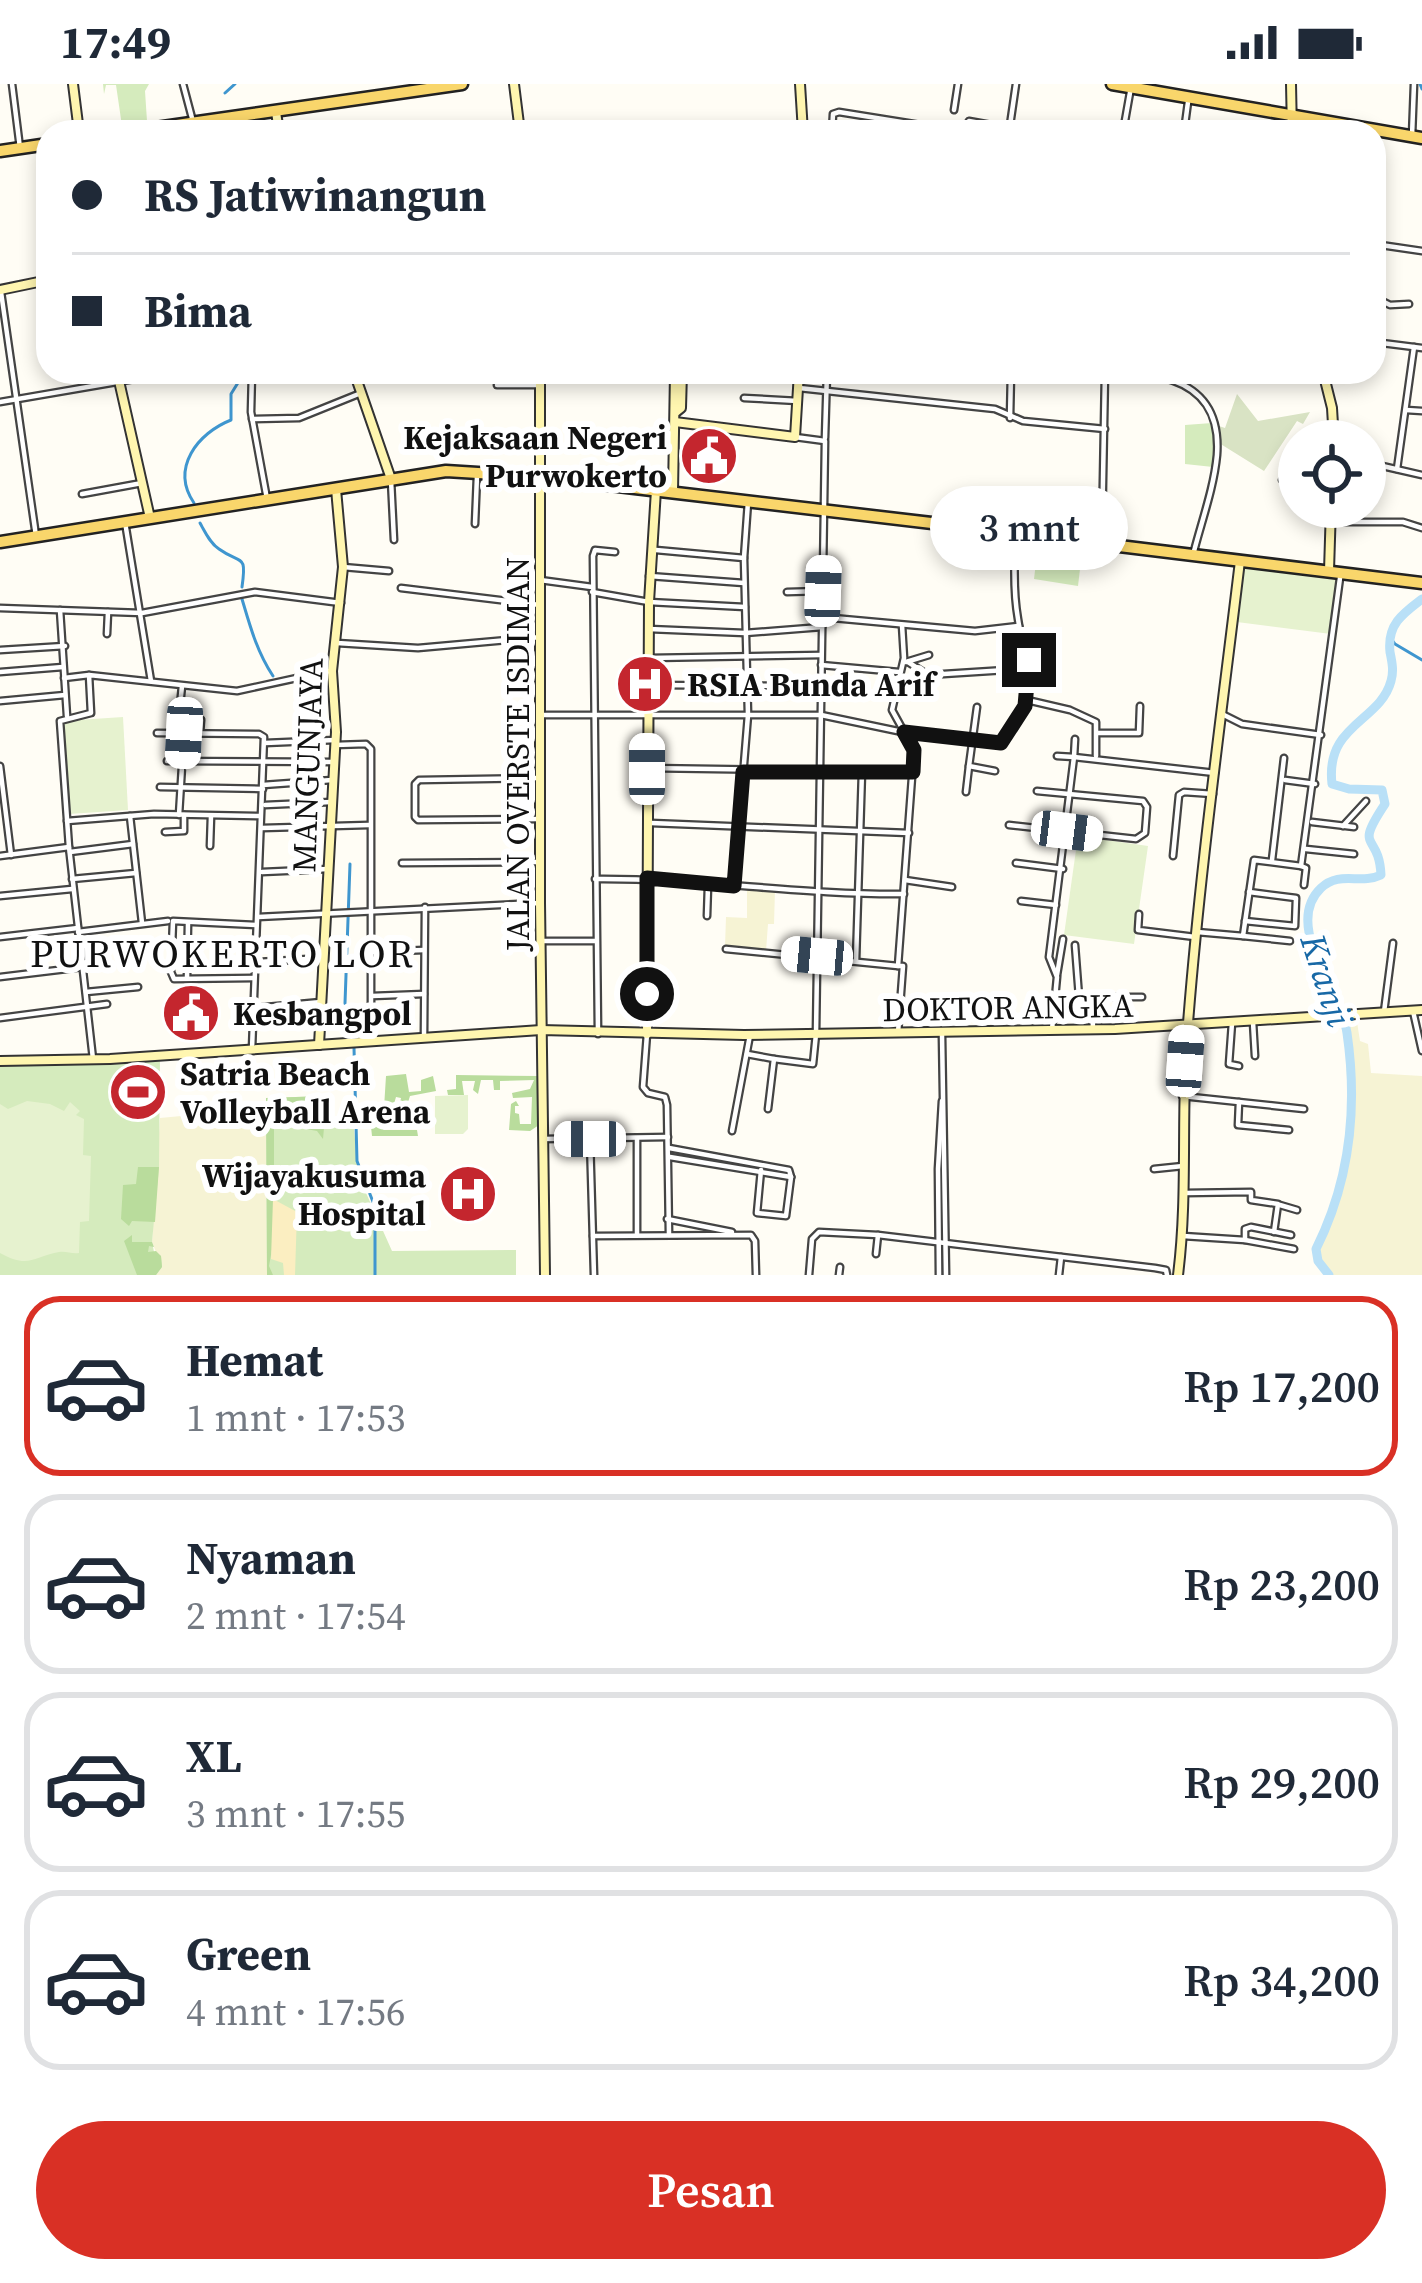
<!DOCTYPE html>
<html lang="id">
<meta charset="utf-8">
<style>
:root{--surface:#fff;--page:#f2f2f3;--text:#1f2937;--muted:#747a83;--line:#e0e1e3;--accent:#d93025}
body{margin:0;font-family:"Source Serif 4",serif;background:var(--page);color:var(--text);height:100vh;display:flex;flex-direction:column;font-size:45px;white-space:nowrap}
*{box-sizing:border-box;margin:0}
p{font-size:39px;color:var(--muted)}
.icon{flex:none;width:66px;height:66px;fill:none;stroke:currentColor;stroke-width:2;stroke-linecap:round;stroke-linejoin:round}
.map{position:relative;height:1191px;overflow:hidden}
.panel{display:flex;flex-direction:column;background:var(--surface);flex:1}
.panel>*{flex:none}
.banner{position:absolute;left:36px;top:36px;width:1350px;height:264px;border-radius:36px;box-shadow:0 6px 18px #0003;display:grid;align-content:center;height:264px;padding:0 36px;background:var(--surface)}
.fabs{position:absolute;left:1278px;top:336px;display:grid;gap:24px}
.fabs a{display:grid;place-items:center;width:108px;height:108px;border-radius:50%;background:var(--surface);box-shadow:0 6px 18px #0003;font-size:60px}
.end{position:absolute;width:54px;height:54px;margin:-27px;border:15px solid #111;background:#fff;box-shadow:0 0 0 6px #fff}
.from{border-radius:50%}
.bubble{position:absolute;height:84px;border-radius:42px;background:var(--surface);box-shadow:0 6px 18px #0003;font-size:39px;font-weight:600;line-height:84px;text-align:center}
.car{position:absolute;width:36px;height:72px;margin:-36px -18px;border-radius:15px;box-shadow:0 0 9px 3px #0007;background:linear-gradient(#fff 24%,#345 0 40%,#fff 0 76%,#345 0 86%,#fff 0)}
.banner b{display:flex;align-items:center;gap:42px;height:114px;font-size:45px}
.banner b+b{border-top:3px solid var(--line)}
.banner i{width:30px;height:30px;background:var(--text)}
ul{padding:21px 0 0;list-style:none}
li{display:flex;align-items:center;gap:36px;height:180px;margin:0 24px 18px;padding:0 12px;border:6px solid var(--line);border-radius:36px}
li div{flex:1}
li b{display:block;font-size:45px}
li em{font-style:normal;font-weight:600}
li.active{border-color:var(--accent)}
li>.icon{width:108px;height:108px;stroke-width:1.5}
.primary-button{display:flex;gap:24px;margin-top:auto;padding:24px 36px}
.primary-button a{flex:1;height:138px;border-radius:72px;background:var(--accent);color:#fff;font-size:48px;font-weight:600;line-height:138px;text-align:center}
.status{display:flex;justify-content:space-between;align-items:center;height:84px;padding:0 60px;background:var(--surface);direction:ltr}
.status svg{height:33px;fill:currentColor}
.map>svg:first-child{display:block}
</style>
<div class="status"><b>17:49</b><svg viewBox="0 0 49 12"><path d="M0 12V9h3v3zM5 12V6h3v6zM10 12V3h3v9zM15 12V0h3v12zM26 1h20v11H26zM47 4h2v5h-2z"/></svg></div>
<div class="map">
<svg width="1422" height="1191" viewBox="0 0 1422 1191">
<rect width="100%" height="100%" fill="#fffdf5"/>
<g fill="#f6f3d4">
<path d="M747,803L775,806L774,840H768L766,867L725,862L726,833L747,834Z"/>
<path d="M1357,938L1360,957L1368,960L1371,989L1422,992V1191H1329L1318,1177L1316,1165L1328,1144L1331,1122L1350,1074L1345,940Z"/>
<path d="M266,1024L267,1191H156L162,1183L152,1158L160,1034Z"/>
</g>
<g fill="#d5ebbd">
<path d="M103,0H149L145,7L147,37L122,42L116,1H106L104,10Z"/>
<path d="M1212,339L1216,379L1213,383L1185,380V341Z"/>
<path d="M1038,462L1089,467L1088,485H1080L1078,502L1034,495Z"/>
<path d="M160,971L159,1083L152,1158L154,1168L161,1172L162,1183L156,1191H0V979Z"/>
<path d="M325,1012L326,1034L353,1032L358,1091L392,1167L516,1166V1191H267L266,1014Z"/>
</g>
<g fill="#b9dc9c">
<path d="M406,990L409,1008L421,1007V996L433,992L436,1007L410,1012L404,1031L398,1028L401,1014L396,1013L391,1030H375L373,1040L384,1046H417L418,1052H372L369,1024H384L386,992Z"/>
<path d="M456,991L539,992V1041L530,1047L509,1046L511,1020L516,1017L519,1022H515V1029L519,1030L520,1040H531L532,1013L513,1014L512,1009L530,1005L534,996L500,997V1006H494L493,996H481L478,1010L473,1006L475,997H462L464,1011H448L447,1006L456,1005Z"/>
<path d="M325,1012L326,1033H337V1037L324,1044L323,1055L317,1047L306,1045L302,1025L279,1031L274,1043V1154L269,1182L273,1191H267L266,1014Z"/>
<path d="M138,1083H159L155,1138L132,1137L129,1142L121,1135L123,1101L136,1100Z"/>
<path d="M132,1151V1158H152L154,1163L149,1162L148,1168L156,1167L161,1172L162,1183L156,1191H137L124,1157Z"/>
</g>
<path fill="#fbeec1" d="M273,1115L297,1128L295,1191H284L283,1179L271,1175Z"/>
<path fill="#d9e3c4" d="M1237,310L1258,337L1310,328L1303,340L1297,337L1264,387L1219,359L1216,341L1225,344Z"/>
<g fill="#e6f2cf">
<path d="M1251,483L1336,496L1331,550L1237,538L1243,486Z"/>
<path d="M123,633L128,726L69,730L63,637Z"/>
<path d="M1078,752L1148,762L1134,860L1064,851Z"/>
<path d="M122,993H153V1024L122,1023Z"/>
<path d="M468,1011V1045L463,1050H435V1012Z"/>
<path d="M27,1017L50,1020L64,1027L70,1018L80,1027L76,1031L84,1035L83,1071L91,1072L89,1137L80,1138L79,1169C72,1170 66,1167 59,1168C32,1173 29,1185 0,1169V1020L8,1025Z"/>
</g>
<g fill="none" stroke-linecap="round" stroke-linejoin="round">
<g stroke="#3f96cf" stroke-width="3">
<path d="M1420,0L1422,5"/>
<path d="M225,9L235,0"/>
<path d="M194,419C170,384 198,349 231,336V310L244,289"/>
<path d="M200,439C205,448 210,459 219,465C241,481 247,468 242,503"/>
<path d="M242,515C250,542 257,568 273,592"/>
<path d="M1390,553L1395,560L1422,576"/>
<path d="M350,780L345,919L352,955"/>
<path d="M354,964L357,1077L375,1123V1191"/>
</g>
<path stroke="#b9e0f7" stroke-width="9" d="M1329,1191L1318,1177L1316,1165C1350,1097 1358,1025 1347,949C1341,908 1282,841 1321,804C1340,786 1360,801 1381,791C1379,747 1353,768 1385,720L1382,706L1349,705L1332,700C1325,640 1380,638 1391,597C1394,587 1392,578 1390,568C1387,541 1402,530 1422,515"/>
<g stroke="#444" stroke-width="9">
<g id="street">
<path d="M12,0L20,64"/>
<path d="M183,0L192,34"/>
<path d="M954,26L958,0"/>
<path d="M964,47L969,37L1008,44"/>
<path d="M832,48L833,30L839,28L964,48"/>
<path d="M1009,48L1016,0"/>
<path d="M1123,48L1131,3"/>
<path d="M1184,48L1188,18"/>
<path d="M1412,52L1414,0"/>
<path d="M1374,160L1422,167"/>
<path d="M1,208L36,452"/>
<path d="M1374,213L1390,221L1409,220"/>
<path d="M1374,258L1422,264"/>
<path d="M252,288L251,328L267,415"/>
<path d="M688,288L796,291"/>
<path d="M1054,290C1117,289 1224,273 1217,371C1214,404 1201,439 1193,471"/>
<path d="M356,292L373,288"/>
<path d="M497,301H540"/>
<path d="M799,304L995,325L1023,337L1105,345"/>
<path d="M744,314L798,317"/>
<path d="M0,318L175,288"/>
<path d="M1406,326L1422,327"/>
<path d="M1010,334L1011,288"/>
<path d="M252,335L299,334L361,309"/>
<path d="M825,354L827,288"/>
<path d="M1365,378L1422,391"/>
<path d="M1397,385L1414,263"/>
<path d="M391,396L394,456"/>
<path d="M1282,396L1299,400"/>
<path d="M82,410L142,399"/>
<path d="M125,438L151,597"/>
<path d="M1333,438H1403L1422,444"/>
<path d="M475,440L477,392"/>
<path d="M1102,450L1105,288"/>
<path d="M656,466L744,474"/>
<path d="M343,483L389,487"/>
<path d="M649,492L744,499"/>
<path d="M540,496L592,503"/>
<path d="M401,504L540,521"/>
<path d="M592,508L649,518L745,523"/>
<path d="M787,508L823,507"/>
<path d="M0,524L142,529L255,508L341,519"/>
<path d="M60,526L67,632"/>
<path d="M822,533L975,547L1019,542"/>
<path d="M649,545L745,549L822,543"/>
<path d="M107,550L108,528"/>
<path d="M337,559L418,564L541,553"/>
<path d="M0,566L65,562"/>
<path d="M649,574L821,571"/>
<path d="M906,578L929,571"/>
<path d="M908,578L928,591L1006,586L1028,581"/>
<path d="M821,581L899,588"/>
<path d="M0,588L63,583"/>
<path d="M64,594L89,591"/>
<path d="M648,601L821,602"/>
<path d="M182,602L179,631L201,636L200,649"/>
<path d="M1027,616L1070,626L1096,638V672"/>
<path d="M0,617L65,611"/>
<path d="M977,623L969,682L995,687"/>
<path d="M1222,630L1242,640L1321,651"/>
<path d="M540,631H821L912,650L1001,659C1039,616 1026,586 1018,535C1013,507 1014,477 1016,449"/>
<path d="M157,649L259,650L264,653L252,965"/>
<path d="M1098,649H1139L1140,622"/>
<path d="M265,659L335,656"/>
<path d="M335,661L366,660L371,665V956"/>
<path d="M1057,672L1074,673L1075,655"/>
<path d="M167,677L333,678"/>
<path d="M0,682L11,771"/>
<path d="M647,684L911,688"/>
<path d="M539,694L419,696L415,700V733L418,736L540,735"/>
<path d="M1285,696L1315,700"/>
<path d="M263,701L332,696"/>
<path d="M160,703L263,705"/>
<path d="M966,708L969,682"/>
<path d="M265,721L331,718"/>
<path d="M179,731L184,649"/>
<path d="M130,732L142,839"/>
<path d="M67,737L154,730L259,732"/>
<path d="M1312,738L1354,743"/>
<path d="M651,739L909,749"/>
<path d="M1009,741L1136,755L1145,749L1147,723L1143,717L1037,707"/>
<path d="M1343,742L1366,717"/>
<path d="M262,744L369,741"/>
<path d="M165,748L184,747V731"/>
<path d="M210,762L211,732"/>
<path d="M1306,765L1354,770"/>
<path d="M70,768L133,760"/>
<path d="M0,772L69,763"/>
<path d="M1173,772L1179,711L1184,708L1213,710"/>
<path d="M1272,776L1284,674"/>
<path d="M402,779L540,778"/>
<path d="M1016,779L1063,785"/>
<path d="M1301,782L1306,784L1304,801"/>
<path d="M262,788L328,785"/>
<path d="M72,795L136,789"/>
<path d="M595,795C698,794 801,811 904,810"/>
<path d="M905,796L952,803"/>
<path d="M734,802L748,631L744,474L748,418"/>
<path d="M0,812L72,805"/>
<path d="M1021,817L1056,821"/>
<path d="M1139,830L1138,846L1195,853"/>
<path d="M707,832L708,802"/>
<path d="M258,833L540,819"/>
<path d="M1245,837L1295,842L1296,814L1249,808"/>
<path d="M78,848L168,837"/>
<path d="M1197,848L1243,852L1254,776L1301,782L1340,494"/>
<path d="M1243,852L1290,857"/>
<path d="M0,853L78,844"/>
<path d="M541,857H596"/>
<path d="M1075,861L1079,913H1142"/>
<path d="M726,865L898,882L914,666L892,626L904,574L902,541"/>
<path d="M372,868L424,866"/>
<path d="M856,877L862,687"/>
<path d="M258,878L324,874"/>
<path d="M1057,891L1063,855"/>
<path d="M0,893L83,883"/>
<path d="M187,894L188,839"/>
<path d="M254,894L174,895L171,888L173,837L256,841"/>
<path d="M86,908L138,903"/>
<path d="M372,912L424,910"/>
<path d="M1092,915L1093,945"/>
<path d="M255,924L321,918"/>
<path d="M1413,927L1422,967"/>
<path d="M1384,928L1393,859"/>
<path d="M0,934L107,920"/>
<path d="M1253,938L1255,972"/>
<path d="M1232,939L1229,980L1239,982"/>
<path d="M1052,946L1057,893L1049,873L1074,673L1215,689"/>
<path d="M898,949L903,882H898"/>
<path d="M598,950L593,472L595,466L615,468"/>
<path d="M647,950L643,1003L648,1009L665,1013L667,1021L669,1151"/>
<path d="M942,951L946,1191"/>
<path d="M424,953L425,823"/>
<path d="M747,970L774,975L768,1025"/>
<path d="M93,975L69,763L60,637L91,629L89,591L237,607L329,587"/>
<path d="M774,975L813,980L816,950L825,357L795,353"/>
<path d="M1182,1012L1304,1025"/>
<path d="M1239,1018L1238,1041L1289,1046"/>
<path d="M732,1047L750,951"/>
<path d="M543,1055L668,1053"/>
<path d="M590,1055L594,1191"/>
<path d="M637,1055V1151"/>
<path d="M669,1064L789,1086L791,1093"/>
<path d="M670,1073L791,1093"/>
<path d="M1154,1085L1183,1082"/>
<path d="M761,1086L757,1129L786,1132L791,1093"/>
<path d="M1185,1109L1251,1108V1116L1278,1120L1274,1148"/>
<path d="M1280,1121L1297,1126"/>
<path d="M667,1135L732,1148"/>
<path d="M593,1152L751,1151L755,1157L756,1191"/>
<path d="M1183,1152L1245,1156L1294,1165"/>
<path d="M1245,1156V1145L1251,1143L1291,1151"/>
<path d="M876,1170L878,1151"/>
<path d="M809,1191L812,1155L819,1148L878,1151L1155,1184L1166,1186L1167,1191"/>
<path d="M839,1191L840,1183"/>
<path d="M939,1191L938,1085L942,1017"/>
<path d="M1059,1191L1061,1173"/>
</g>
</g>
<g stroke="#333" stroke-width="12">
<g id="secondary">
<path d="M73,0L79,48"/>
<path d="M514,0L520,48"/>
<path d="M800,0L803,48"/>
<path d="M1291,0L1292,48"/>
<path d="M276,28L279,48"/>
<path d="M0,206L48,196"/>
<path d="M117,288L150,434"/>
<path d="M354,288L391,395"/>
<path d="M540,288V819L545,1191"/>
<path d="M1323,288L1332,324L1334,357"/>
<path d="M676,328L681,324L682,288"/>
<path d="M675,338L795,353L799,288"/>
<path d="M673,408L675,288"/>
<circle cx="1102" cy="459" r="9"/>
<path d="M1329,487L1331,423"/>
<path d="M647,950L649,518L656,406"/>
<path d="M319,961L336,648L332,587L343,483L336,405"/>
<path d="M0,977L110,975L541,946L744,951L1115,945L1422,926"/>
<path d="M1178,1191C1188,1112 1181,1032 1187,952C1199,793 1221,635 1240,477"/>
</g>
</g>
<g stroke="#222" stroke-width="15">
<g id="primary">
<path d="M1112,0L1422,54"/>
<path d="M128,48L462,0"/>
<path d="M0,67L48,60"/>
<path d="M0,458L446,387L541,393L1093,458"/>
<path d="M1111,461L1422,499"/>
</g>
</g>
<use href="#street" stroke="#fff" stroke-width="4.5"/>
<use href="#secondary" stroke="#fff6b0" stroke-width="8"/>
<use href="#primary" stroke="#f9d66b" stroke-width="10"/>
</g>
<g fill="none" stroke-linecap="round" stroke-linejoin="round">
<path stroke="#111" stroke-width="15" d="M647,910V794L734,802L743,688H913L914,666L904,648L1001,659L1025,622L1029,576"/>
</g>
<defs>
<g id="civic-disc" transform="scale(3)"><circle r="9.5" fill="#c4262e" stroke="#fff"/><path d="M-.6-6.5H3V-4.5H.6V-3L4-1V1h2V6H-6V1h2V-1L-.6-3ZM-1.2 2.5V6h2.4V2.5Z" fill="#fff"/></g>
<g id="hospital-disc" transform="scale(3)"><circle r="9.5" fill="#c4262e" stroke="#fff"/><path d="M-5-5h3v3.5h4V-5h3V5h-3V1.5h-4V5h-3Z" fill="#fff"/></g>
<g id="stadium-disc" transform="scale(3)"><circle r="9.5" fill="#c4262e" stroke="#fff"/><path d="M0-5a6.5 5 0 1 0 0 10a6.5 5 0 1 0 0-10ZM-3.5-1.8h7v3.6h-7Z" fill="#fff"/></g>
</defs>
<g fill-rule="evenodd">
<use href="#civic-disc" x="709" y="372"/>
<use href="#hospital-disc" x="645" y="600"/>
<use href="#civic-disc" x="191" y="929"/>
<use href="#stadium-disc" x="138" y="1008"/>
<use href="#hospital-disc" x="468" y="1110"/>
</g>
<g text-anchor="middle" stroke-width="12" stroke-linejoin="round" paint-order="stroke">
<g font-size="33" font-weight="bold" fill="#111" stroke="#fff" text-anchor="start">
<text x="667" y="365" text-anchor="end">Kejaksaan Negeri<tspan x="667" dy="38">Purwokerto</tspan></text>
<text x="687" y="612">RSIA Bunda Arif</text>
<text x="233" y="941">Kesbangpol</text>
<text x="180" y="1001">Satria Beach<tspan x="180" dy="38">Volleyball Arena</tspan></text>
<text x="426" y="1103" text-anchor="end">Wijayakusuma<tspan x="426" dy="38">Hospital</tspan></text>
</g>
<g font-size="33" fill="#111" stroke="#fff">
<text transform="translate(517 670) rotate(-90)" y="12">JALAN OVERSTE ISDIMAN</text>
<text transform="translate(307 681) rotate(-88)" y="12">MANGUNJAYA</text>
<text transform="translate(1008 923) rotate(-1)" y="12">DOKTOR ANGKA</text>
</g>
<g font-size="36" font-style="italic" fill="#1768a6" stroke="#fff">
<text transform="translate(1327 896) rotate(72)" y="13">Kranji</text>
</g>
<g font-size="39" letter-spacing="3" fill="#111" stroke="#fff">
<text x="223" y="883">PURWOKERTO LOR</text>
</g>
</g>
</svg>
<div class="fabs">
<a><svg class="icon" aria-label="locate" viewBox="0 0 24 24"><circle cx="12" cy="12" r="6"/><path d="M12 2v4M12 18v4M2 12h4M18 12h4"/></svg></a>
</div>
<i class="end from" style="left:647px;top:910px"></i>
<i class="end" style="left:1029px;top:576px"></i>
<div class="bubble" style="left:930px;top:402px;width:198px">3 mnt</div>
<i class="car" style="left:823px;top:507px;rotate:2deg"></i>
<i class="car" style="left:184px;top:649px;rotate:183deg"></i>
<i class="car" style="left:647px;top:685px;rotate:0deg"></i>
<i class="car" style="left:1067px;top:747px;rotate:97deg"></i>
<i class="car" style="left:817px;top:872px;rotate:275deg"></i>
<i class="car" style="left:1185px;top:977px;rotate:4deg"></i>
<i class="car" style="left:590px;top:1055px;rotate:270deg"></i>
<div class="banner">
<b><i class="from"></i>RS Jatiwinangun</b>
<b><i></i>Bima</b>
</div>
</div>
<section class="panel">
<ul>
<li class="active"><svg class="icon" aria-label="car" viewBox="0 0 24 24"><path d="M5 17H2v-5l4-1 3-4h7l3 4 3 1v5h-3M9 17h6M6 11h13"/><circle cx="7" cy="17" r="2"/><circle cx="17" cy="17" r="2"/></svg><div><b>Hemat</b><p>1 mnt · 17:53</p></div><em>Rp 17,200</em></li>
<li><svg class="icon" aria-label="car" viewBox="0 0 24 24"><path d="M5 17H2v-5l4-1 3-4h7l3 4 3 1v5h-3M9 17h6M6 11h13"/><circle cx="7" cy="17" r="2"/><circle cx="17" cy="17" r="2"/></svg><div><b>Nyaman</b><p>2 mnt · 17:54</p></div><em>Rp 23,200</em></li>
<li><svg class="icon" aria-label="car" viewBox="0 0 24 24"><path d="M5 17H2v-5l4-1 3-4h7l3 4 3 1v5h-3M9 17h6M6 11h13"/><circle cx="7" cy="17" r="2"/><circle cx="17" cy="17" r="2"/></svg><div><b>XL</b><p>3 mnt · 17:55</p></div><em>Rp 29,200</em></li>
<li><svg class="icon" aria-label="car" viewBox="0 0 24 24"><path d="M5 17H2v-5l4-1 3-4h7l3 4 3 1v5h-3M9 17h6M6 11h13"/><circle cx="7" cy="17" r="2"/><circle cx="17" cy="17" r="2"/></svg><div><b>Green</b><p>4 mnt · 17:56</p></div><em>Rp 34,200</em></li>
</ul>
<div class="primary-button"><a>Pesan</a></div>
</section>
